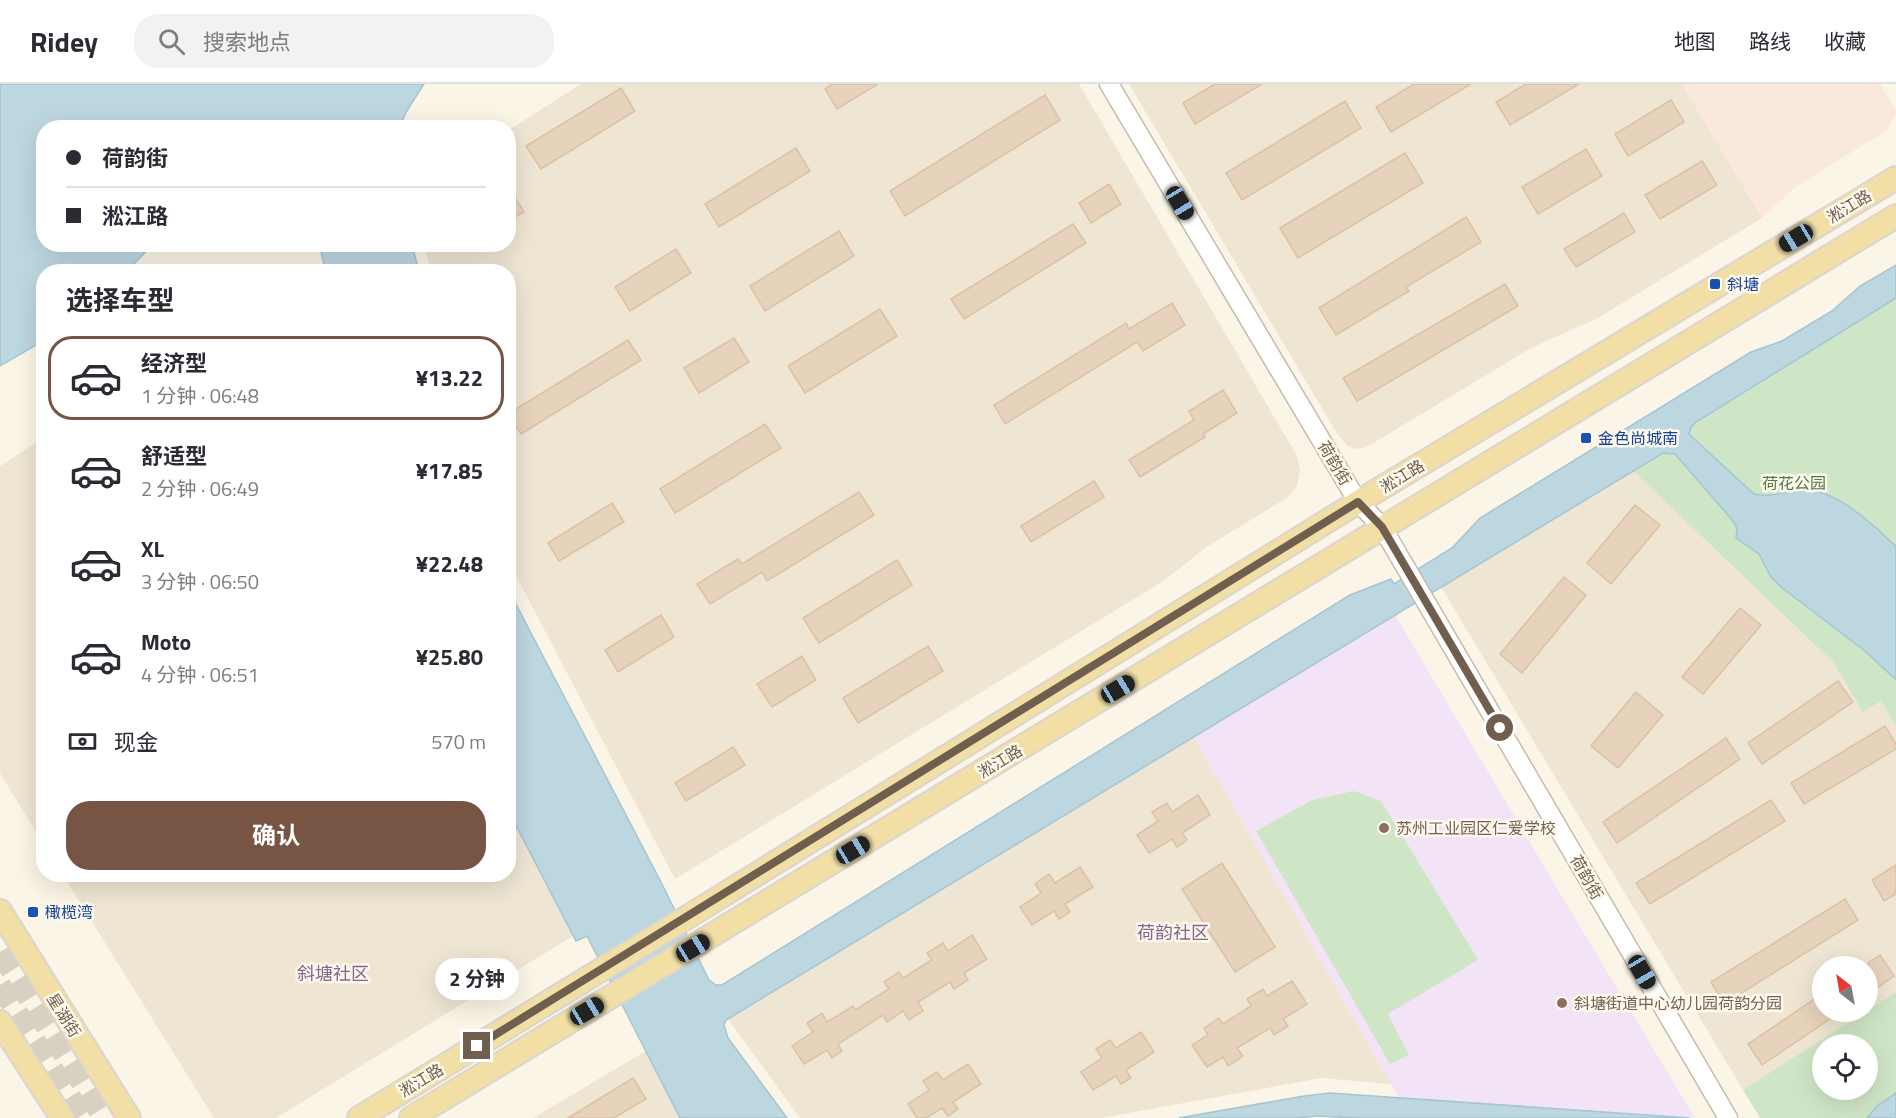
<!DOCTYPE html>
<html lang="zh">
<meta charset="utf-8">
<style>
:root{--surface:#fff;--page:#f2f2f3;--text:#2b2b33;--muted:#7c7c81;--line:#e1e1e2;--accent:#785444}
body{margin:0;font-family:"Titillium Web","Noto Sans SC",sans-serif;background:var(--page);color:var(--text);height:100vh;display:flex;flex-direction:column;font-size:22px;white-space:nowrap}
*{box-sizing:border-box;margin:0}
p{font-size:20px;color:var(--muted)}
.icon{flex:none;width:33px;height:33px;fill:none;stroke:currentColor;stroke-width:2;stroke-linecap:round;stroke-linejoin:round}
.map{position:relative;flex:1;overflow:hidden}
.side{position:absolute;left:36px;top:180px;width:480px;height:618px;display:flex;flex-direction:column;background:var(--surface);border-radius:24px;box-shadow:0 6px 24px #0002}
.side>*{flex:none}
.top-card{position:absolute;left:36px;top:36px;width:480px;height:132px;border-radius:24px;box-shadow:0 6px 24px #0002;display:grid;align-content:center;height:132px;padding:0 30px;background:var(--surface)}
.needle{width:39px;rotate:329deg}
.controls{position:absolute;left:1812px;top:872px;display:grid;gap:12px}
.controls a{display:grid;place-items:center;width:66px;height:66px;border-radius:50%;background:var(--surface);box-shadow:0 6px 24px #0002;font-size:30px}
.end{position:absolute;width:27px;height:27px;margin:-14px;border:8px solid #705f4e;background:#fff;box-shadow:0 0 0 3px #fff}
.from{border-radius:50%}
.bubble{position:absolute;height:42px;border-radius:21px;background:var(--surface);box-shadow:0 6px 24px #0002;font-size:20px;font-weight:700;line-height:42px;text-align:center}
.car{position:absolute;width:18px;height:36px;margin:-18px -9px;border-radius:8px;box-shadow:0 0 4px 2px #0007;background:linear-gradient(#222 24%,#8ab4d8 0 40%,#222 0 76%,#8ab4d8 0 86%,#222 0)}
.top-card b{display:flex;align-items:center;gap:21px;height:57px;font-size:22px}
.top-card b+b{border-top:2px solid var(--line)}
.top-card i{width:15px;height:15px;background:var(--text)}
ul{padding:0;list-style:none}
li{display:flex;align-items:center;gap:18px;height:84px;margin:0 12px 9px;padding:0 18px;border:3px solid transparent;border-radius:24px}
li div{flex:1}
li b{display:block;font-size:22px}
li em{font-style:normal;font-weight:700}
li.selected{border-color:var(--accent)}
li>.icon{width:54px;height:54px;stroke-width:1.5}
h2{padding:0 30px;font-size:27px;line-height:72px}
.pay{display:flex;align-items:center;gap:15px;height:66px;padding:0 30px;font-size:22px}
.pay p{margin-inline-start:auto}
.cta{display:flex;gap:12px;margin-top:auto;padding:12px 30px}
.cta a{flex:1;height:69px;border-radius:24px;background:var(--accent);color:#fff;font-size:24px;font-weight:700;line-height:69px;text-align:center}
header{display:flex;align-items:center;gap:36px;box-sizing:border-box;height:84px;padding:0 30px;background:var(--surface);border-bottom:2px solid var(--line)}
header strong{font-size:28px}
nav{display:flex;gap:33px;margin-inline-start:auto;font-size:21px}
.search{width:420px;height:54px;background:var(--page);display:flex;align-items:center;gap:15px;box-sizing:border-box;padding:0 21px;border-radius:24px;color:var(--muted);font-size:22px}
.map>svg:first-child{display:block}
</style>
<header>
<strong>Ridey</strong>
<div class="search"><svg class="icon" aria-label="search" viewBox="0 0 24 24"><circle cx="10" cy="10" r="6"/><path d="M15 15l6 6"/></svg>搜索地点</div>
<nav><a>地图</a><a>路线</a><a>收藏</a></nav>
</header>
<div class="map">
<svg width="1896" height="1034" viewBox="0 0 1896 1034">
<rect width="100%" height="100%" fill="#faf5e6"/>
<g fill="#eee5d3">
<path d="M581,0H1079L1297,372L1300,387L1297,402L1288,413L1205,464L1165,496L675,795L511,482L508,471V188L431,187L424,161L508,160L509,46Z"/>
<path d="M1129,0H1682L1762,134L1596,235L1531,264L1375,358L1363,364L1355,365L1348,362L1338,351Z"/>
<path d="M43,354V759L0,689V382Z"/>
<path d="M1633,387L1833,578L1863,627L1881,617L1896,642V908L1868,926V882H1822V927H1867L1743,1006L1441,503Z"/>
<path d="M1194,653L1391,1000L1321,994L1101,1034H800L728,935Z"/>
<path d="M509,728L573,852L276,1034H214L63,791L508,790Z"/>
<path d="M646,967L680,1034H533Z"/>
</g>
<path fill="#f9e8db" d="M1682,0H1880L1896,26V30L1887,46L1794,104L1762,134Z"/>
<path fill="#f2e3f6" d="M1395,531L1576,836L1695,1034L1399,1014L1194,653Z"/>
<g fill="#cfe6c6" fill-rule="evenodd">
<path d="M1896,214V642L1881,617L1863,628L1833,578L1633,387L1690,352L1691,343L1696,338Z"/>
<path d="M1354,707L1381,717L1478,876L1388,930L1409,971L1390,980L1256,747L1312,716Z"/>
<path d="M1896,908V1034H1760L1743,1006ZM1822,960H1868V1005H1822Z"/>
</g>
<g fill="#bdd7e1" stroke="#a4c5d2" stroke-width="1.5">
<path d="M0,0H424L406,28L400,43L44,44V160L152,161L127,187L44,188L43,257L0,282Z"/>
<path d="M319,161H412L419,187H322L324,180Z"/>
<path d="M1896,181V214L1696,338L1691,343L1689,350L1754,410C1772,415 1791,404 1810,406C1834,409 1857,427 1875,443C1883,449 1887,456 1896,462V596L1865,567L1781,503L1771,493L1759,470L1736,454L1737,445L1733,437L1675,370L1663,369L726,936L724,941L728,954L787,1034H680L587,852L576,857L509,728L508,505L662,800L709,896L716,901H722L1350,511L1391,495L1394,500L1452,464L1480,434L1751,268L1782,257L1832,227L1860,202Z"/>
<path d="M1330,1009L1344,1010L1690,1034H1355L1318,1032L1296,1034H1179L1304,1012Z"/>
<path d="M1896,1009V1034H1867L1877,1022Z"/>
</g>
<g fill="#e7d3bc" stroke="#ddc1a3" stroke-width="1.5">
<path d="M832,0H878L837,25L825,5Z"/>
<path d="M1215,0H1262L1195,40L1183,19Z"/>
<path d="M1414,0H1471L1391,48L1376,23Z"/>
<path d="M1526,0H1579L1510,41L1496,18Z"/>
<path d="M621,4L635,27L541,85L526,62Z"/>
<path d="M1045,11L1060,36L905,132L890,107Z"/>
<path d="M1671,16L1684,38L1628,72L1615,50Z"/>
<path d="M1345,17L1361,44L1242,116L1226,89Z"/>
<path d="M796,64L810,87L719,143L705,120Z"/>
<path d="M1586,65L1602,92L1538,130L1522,103Z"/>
<path d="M1405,69L1423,99L1298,174L1280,144Z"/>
<path d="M1702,77L1717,101L1660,135L1645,111Z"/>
<path d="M1109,100L1121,120L1091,139L1079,119Z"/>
<path d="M508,102L524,128L508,137Z"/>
<path d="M1624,129L1635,148L1576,183L1564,165Z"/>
<path d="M1466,133L1481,158L1406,203L1409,207L1336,251L1319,224Z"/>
<path d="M1073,140L1086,159L964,235L951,215Z"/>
<path d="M839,147L854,172L765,227L750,202Z"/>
<path d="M676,165L691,189L630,227L615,203Z"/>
<path d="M1505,200L1518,222L1357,317L1343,294Z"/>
<path d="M1172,219L1185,241L1143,267L1137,258L1005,340L994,321L1126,239L1129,245Z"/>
<path d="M880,225L897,252L805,309L788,282Z"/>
<path d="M734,254L749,278L699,309L684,284Z"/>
<path d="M628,256L641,276L521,350L508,330Z"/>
<path d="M1223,306L1237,329L1203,350L1205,353L1140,393L1129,376L1194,336L1189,327Z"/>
<path d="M765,340L781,364L675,429L660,405Z"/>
<path d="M1094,397L1104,413L1031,458L1021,442Z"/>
<path d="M859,408L874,431L767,497L762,488L710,520L697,500L738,475L742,480Z"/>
<path d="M612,419L624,438L559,477L548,459Z"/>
<path d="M1635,421L1660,441L1611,500L1587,479Z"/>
<path d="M897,476L912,501L819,559L803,534Z"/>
<path d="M1564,493L1586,511L1522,589L1500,570Z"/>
<path d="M1740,524L1761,541L1703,610L1682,593Z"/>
<path d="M661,531L674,553L618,588L605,566Z"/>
<path d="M928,562L943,587L858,639L843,614Z"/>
<path d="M802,572L816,596L772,623L757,600Z"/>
<path d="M1838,597L1853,618L1762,680L1748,659Z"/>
<path d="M1636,608L1663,631L1618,684L1591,662Z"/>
<path d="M1885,642L1896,660V665L1804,720L1791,699Z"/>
<path d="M1726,654L1740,675L1617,759L1603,738Z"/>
<path d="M733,663L745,681L686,717L675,699Z"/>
<path d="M1198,711L1210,731L1182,749L1187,756L1177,763L1172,755L1149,769L1137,751L1158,737L1152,728L1167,719L1172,728Z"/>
<path d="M1771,716L1785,737L1650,820L1636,799Z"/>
<path d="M1222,779L1275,863L1235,888L1182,805Z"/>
<path d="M1896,781V810L1884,817L1872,796Z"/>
<path d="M1080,783L1093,803L1065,820L1070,828L1059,835L1054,827L1032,841L1020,823L1041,809L1035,800L1049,790L1055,799Z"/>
<path d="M1845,815L1858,836L1724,920L1711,898Z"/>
<path d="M972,851L987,875L964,889L968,896L954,905L950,898L918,918L923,927L909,936L903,927L887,938L883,931L838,960L842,967L832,974L827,966L804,980L792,962L813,948L807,939L822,929L827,938L853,922L855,926L889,905L884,898L899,888L903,894L932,876L927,869L943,859L948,867Z"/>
<path d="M1880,871L1894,892L1868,910V879Z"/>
<path d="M1292,897L1307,920L1283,935L1288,942L1274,951L1270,944L1237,964L1243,972L1228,982L1223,973L1207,983L1192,961L1208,951L1204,944L1219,934L1223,940L1251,922L1247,915L1263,905L1267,912Z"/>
<path d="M1822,910V927H1842L1762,981L1748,960Z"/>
<path d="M1141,948L1154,968L1126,986L1131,994L1121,1000L1116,992L1093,1006L1081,988L1102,974L1096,965L1110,956L1116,964Z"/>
<path d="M968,980L981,1000L953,1018L958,1025L948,1032L942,1024L926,1034H917L908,1020L929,1006L923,997L937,988L943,996Z"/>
<path d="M633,994L646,1015L614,1034H568Z"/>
</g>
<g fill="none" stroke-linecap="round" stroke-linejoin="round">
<g stroke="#d8d0c0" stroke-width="22" stroke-dasharray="22 11" stroke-linecap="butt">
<path d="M0,868L104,1034"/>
<path d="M0,901L83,1034"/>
</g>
<g stroke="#c7bcac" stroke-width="21">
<path id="tertiary" d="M1109,0L1358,418L1382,443L1728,1034"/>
</g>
<g stroke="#dad5d1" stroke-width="26">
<g id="primary">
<path d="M0,827L129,1034"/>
<path d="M0,938L62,1034"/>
<path d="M359,1034L694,829L1358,418L1896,94"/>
<path d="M411,1034L1896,132"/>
</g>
</g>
<use href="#tertiary" stroke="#fff" stroke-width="18"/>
<use href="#primary" stroke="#f1dfa6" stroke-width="22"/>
</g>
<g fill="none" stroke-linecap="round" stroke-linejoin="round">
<path stroke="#705f4e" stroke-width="8" d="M477,962L1358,418L1382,443L1500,644"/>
</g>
<g fill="#1a4fb4" stroke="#fdf9ec" stroke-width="2">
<rect x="1709" y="194" width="12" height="12" rx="3"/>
<rect x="1580" y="348" width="12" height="12" rx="3"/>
<rect x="27" y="822" width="12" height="12" rx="3"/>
</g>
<g fill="#8d6e63" stroke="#fdf9ec" stroke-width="2">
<circle cx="1384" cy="744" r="6"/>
<circle cx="1562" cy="919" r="6"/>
</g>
<g text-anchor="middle" stroke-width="5" stroke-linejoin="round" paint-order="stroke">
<g font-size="16" fill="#705f4e" stroke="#fdf9ec">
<text transform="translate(1849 122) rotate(-31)" y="6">淞江路</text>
<text transform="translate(1335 379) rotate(59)" y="6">荷韵街</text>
<text transform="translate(1402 392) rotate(-31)" y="6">淞江路</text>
<text transform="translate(1000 677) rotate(-31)" y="6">淞江路</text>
<text transform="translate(1587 793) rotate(60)" y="6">荷韵街</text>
<text transform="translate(64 931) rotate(58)" y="6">星湖街</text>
<text transform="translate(421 996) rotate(-31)" y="6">淞江路</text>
</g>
<g font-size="16" fill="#164399" stroke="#fdf9ec" text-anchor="start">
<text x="1727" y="206">斜塘</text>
<text x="1598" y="360">金色尚城南</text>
<text x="45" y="834">橄榄湾</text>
</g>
<g font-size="16" fill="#537a4a" stroke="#fdf9ec">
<text x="1794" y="405">荷花公园</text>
</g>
<g font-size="16" fill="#785e54" stroke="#fdf9ec" text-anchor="start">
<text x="1396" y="750">苏州工业园区仁爱学校</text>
<text x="1574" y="925">斜塘街道中心幼儿园荷韵分园</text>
</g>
<g font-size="18" fill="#85668c" stroke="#fdf9ec">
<text x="1173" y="855">荷韵社区</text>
<text x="333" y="896">斜塘社区</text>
</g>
</g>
</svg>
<div class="controls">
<a><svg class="needle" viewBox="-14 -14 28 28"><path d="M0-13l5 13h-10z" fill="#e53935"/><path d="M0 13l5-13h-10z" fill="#7c7c81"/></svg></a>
<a><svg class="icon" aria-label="locate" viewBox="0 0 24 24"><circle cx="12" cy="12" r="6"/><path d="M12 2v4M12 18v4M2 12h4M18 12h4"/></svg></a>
</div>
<i class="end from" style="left:1500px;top:644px"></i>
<i class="end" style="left:477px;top:962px"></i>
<div class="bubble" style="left:435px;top:874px;width:84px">2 分钟</div>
<i class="car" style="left:1180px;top:119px;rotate:149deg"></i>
<i class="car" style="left:1796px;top:154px;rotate:239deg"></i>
<i class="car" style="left:1118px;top:605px;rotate:59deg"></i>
<i class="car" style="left:853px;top:766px;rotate:59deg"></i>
<i class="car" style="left:693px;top:864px;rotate:59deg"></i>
<i class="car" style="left:1642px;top:888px;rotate:150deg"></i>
<i class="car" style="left:587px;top:927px;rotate:59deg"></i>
<div class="top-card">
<b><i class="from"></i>荷韵街</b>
<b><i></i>淞江路</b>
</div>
<section class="side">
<h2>选择车型</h2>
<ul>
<li class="selected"><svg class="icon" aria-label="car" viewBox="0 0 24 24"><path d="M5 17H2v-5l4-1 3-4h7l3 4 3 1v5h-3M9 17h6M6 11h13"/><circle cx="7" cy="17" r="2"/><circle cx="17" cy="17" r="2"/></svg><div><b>经济型</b><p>1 分钟 · 06:48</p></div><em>¥13.22</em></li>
<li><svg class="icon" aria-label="car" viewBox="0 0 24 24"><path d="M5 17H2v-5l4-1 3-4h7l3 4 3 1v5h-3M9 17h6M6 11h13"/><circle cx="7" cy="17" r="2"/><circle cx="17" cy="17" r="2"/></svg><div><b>舒适型</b><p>2 分钟 · 06:49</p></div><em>¥17.85</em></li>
<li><svg class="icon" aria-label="car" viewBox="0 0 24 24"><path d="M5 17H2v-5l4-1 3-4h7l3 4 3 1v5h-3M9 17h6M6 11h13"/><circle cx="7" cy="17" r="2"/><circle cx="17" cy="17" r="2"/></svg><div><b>XL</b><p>3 分钟 · 06:50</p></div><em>¥22.48</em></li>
<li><svg class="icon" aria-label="car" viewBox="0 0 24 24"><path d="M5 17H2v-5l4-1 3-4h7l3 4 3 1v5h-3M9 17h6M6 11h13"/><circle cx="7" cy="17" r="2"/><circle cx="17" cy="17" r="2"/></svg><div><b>Moto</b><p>4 分钟 · 06:51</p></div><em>¥25.80</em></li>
</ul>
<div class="pay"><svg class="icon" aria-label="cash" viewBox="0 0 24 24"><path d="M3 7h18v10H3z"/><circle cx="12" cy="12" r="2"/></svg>现金<p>570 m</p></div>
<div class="cta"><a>确认</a></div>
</section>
</div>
